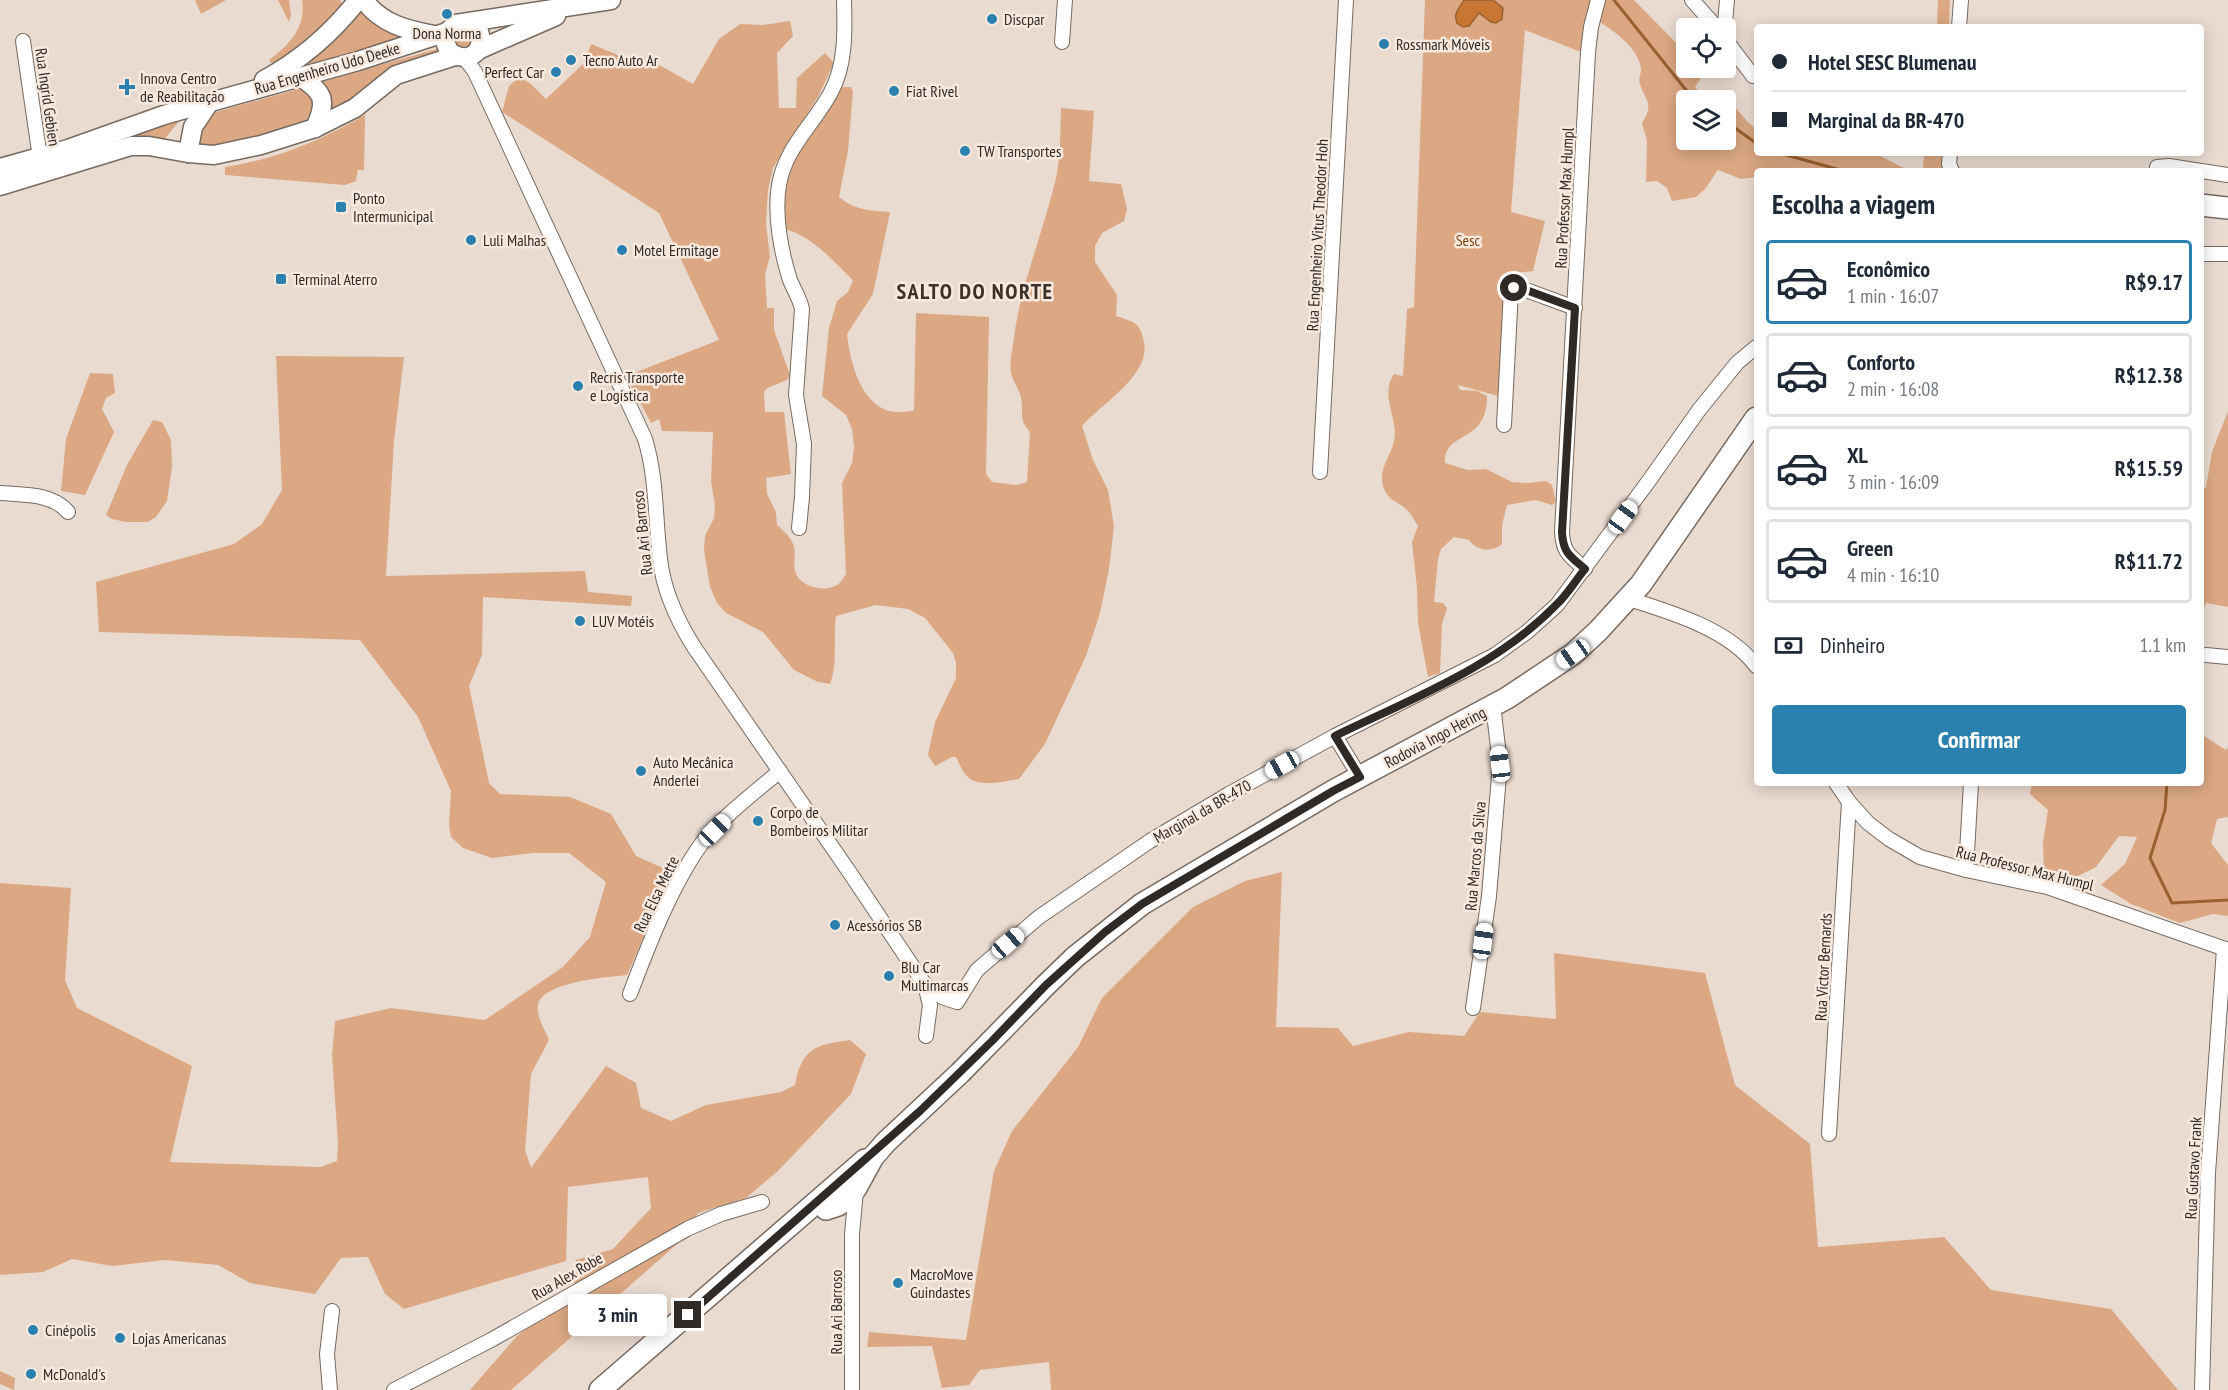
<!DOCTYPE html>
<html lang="pt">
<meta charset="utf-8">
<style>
:root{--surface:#fff;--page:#f6f6f7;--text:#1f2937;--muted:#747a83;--line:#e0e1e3;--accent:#2a81b0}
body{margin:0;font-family:"PT Sans Narrow",sans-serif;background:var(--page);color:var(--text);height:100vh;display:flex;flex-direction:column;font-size:22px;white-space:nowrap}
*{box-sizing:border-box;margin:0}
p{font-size:20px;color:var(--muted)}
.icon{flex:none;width:33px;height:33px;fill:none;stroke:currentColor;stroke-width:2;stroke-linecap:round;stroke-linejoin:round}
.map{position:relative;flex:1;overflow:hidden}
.panel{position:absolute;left:1754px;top:168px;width:450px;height:618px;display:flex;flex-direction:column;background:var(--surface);border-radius:6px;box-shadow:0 3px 15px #0003}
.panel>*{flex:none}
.hud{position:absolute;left:1754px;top:24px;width:450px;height:132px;border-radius:6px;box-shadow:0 3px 15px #0003;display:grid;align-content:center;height:132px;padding:0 18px;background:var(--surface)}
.fabs{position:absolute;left:1676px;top:18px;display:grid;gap:12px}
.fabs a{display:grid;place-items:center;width:60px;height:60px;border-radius:6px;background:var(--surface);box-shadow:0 3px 15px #0003;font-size:30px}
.end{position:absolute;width:27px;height:27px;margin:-14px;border:8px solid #302a27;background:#fff;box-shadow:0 0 0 3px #fff}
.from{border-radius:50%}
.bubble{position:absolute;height:42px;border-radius:6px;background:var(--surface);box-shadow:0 3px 15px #0003;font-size:20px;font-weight:800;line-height:42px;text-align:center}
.car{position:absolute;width:18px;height:36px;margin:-18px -9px;border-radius:8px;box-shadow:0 0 4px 2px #0007;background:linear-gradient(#fff 24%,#345 0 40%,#fff 0 76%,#345 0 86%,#fff 0)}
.hud b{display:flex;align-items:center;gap:21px;height:57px;font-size:22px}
.hud b+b{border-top:2px solid var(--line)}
.hud i{width:15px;height:15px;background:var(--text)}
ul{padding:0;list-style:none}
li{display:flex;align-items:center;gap:18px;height:84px;margin:0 12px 9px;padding:0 6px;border:3px solid var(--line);border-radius:6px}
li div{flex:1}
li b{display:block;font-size:22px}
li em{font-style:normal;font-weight:800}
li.selected{border-color:var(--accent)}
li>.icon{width:54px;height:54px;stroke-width:1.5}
h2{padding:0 18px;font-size:27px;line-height:72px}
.pay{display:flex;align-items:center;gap:15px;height:66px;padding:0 18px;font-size:22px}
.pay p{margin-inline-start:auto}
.action{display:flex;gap:12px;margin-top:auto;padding:12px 18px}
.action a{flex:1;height:69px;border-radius:6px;background:var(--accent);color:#fff;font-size:24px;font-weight:800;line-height:69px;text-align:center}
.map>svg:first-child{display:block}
</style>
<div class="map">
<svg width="2228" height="1390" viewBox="0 0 2228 1390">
<rect width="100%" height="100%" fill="#eadbd1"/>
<g fill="#dba883" fill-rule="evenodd">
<path d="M195,0H226L201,14Z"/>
<path d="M278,0H289L291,15L289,22Z"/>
<path d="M302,0H340L342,4L320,33L273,66L269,60C290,44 306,28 302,0Z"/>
<path d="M1425,0H1591L1581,52L1525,30L1511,212L1545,221L1533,271L1507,274L1498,396L1458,385L1460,390L1477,391L1487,396C1487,446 1444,429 1445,463L1468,470L1486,469L1512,482L1528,483L1546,481L1552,485L1556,502L1552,505L1536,500L1507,505L1502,525V544C1492,552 1478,552 1469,540L1454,537L1441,549L1438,559L1434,602L1443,603L1447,608L1442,624L1440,673L1428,677L1418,623L1417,588L1412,542L1418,526C1415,522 1412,515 1408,511C1399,501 1388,502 1383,486C1378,469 1391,456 1394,441C1399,418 1379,396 1394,374L1403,376L1407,309L1414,307Z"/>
<path d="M1604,0H1634L1686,53V68H1701L1705,72L1695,87L1709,100L1721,92L1748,122L1756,129V153H1874L1906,169L1923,168L1924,153H1943L1942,171H1756V177L1741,179L1718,170L1705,189L1696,197L1672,201L1667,188L1657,181L1646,182L1647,141L1642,123C1655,103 1645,101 1640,84C1638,79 1641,74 1641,69C1639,48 1614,31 1598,21ZM1686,100H1725V140H1686Z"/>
<path d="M1938,0H1950L1949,27H1937Z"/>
<path d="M357,8L370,21L404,37L282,75Z"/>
<path d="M790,21L793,36L777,53L779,108H796L797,78L825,53L834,63L818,97L773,168L768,190L766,224L770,257L765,274L767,308H774V330L790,375L787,380L767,388L764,392L765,412H784L791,474L766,478L767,494L776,512L777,525C784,531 792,538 794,547C796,557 792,567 797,576C805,588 825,592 837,585C841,583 843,578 846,574L842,483L852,463L854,447L852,429L846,415L822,396L829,328L837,301L848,292L853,280C833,261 812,236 785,229L784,192L796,150L838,87H851L853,91L848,151L839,197C854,210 871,211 890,212L873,294L847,334C851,369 866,424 914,410L916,313L989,317L986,474L992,482L1016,485L1027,482L1030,432C1018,419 1024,414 1021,398C1020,390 1013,382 1011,373C1009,362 1013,348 1014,337C1021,286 1040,240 1053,190C1061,164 1060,136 1061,108L1094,111L1089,181L1121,184L1127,209L1124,221L1102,233L1095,246V262L1117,295L1116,316C1134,322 1140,322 1144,342C1151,375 1102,403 1082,426L1093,460L1108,490L1114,526L1109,569L1100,613L1086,656L1045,744L1019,779C1004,781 977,789 966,775C962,771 959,763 956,757H952L935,766L928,755L935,722L956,678V663L953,653L925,618L908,609L876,605L836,616C833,639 838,663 830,684L818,682L794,670L763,632L726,613L717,603L710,587L704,550L705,536L714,518L715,506L711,481L713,432L662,431L659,419L651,423L626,376L719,340L659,213L502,112L509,86L519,77L531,84L546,99L584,63L591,44L633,61L661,66L693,84L719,39L740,24L763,25Z"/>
<path d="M463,29L474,38L468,49H458L453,37Z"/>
<path d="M440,48L444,56L327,117L320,82Z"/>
<path d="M302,88L317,102L310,121L233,145L197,149C198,132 201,121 216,112Z"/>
<path d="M365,115L364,170H358L356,181L345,185L225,175V167C274,160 322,140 365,115Z"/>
<path d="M181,119L162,142L102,146Z"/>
<path d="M276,356L404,357L394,441L386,576L585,571L588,592L632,596L631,606L483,597L482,655L469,686L489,783L500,794L570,797L611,814L636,856L672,872L627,975C607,977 542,982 538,1005C536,1016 545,1030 549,1040L531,1074L525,1150L531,1168L606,1066L636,1083L641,1108L671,1121L706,1105L781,1092L795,1085C802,1047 816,1045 850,1040L866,1054L851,1094L779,1170L746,1198L698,1213L684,1238L511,1390H470L517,1336L573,1293L576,1260L613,1249L651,1208L648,1177L568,1187L566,1261L404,1309L385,1294L368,1257L341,1258L315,1294L250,1283L218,1265L165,1260L112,1266L72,1259L43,1272L0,1275V883L71,888L65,980L77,1008L192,1066L170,1162L320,1167L337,1161L338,1144L332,1055L335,1021L391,1008L485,1020L563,967L590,937L606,882L569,853H533L492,858L463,848L451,837L449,825L451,791L418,717L360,640L99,632L96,582L234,544L262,524L282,490Z"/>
<path d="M90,373L113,374L115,393L106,398L102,409L114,432L85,495L61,491L66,439Z"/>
<path d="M2228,411V607L2206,603L2201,615V491L2206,487L2212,452Z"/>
<path d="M153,420L162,422L171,440L172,467L167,501L156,517L148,522H126L112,519L106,515L127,465Z"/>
<path d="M2201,728L2204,736L2226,750L2228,747V817L2217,819L2211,843L2228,865V916L2213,914L2180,923L2131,904L2101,885L2125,864L2137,837L2119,836L2096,867L2066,882L2044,873L2043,843L2048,810L2030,794L2032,783H2200Z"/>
<path d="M1282,872L1276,1027L1338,1028L1353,1046L1409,1032L1464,1036L1480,1012L1556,1019L1554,953L1705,973L1735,1085L1810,1144L1818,1247L1944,1237L1991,1290L2111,1309L2178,1390H1051L1049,1362L980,1370L969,1385L942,1388L932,1346L867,1347L869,1332L966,1340L994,1171L1012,1131L1078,1047L1102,998L1193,907L1245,881Z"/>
<path d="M0,1371L15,1378L14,1390L0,1384Z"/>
</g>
<path fill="#c77733" stroke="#9a602f" stroke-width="1.5" d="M1464,0H1493L1503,8L1502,19L1496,23L1491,22L1479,13L1469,26L1463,27L1457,23C1453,13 1459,9 1464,0Z"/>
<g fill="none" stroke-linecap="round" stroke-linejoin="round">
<g stroke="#9a602f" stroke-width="3">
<path d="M1614,0L1694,100"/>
<path d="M1725,121L1756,143"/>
<path d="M1779,153L1844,171"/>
<path d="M2167,783L2165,810L2150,858L2172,903L2228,900"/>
</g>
<g stroke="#776a61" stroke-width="16">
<g id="minor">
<path d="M1692,0L1717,28"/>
<path d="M1959,27L1961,0"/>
<path d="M1722,28L1725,23L1727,0"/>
<path d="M1725,39L1753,76"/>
<path d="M23,41L40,158"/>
<path d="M1062,42L1065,0"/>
<path d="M464,57L475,72L645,439C657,478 655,518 660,558C663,590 677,620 694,647L850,873L925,985L942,997L957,1002L977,970L1039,917L1150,841L1229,794L1335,736L1495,655L1527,632L1557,605L1648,482L1699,410L1737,363L1756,347"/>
<path d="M1950,153L1949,164L1952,171"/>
<path d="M2157,171V167L2169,166L2228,175"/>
<path d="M2200,254H2228"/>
<path d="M1504,425L1511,290L1518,287L1575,308"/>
<path d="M1320,472L1346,0"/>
<path d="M0,493C23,495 52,493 68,512"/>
<path d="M799,528L802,497L804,444L796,395L802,309C800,299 794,290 790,280C781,252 774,214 779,185C785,148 813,125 830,94C846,66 845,31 844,0"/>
<path d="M1585,569C1570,556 1563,553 1562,532L1588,52L1591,27L1598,0"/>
<path d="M1629,599C1671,612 1730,630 1756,666"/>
<path d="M2206,655L2228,657"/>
<path d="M1335,736L1360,777"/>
<path d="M1836,783L1849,802L1868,823L1889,839L1920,857L1966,870L2047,887L2228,950"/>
<path d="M1966,870L1971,783"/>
<path d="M925,985L930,1005L926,1036"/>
<path d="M630,994C648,946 672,884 702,843C720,819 756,791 780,771"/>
<path d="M1473,1008L1489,896L1500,764L1493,705"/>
<path d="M1829,1134L1849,802"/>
<path d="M330,1390L327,1354L332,1311"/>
<path d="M394,1390L491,1340L687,1229L721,1214L762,1202"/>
<path d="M852,1390V1234L856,1190"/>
<path d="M2202,1390L2208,1173L2224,949"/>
</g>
</g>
<g stroke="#776a61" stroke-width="21">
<g id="major">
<path d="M364,0C381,24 407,30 434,35"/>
<path d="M467,23L479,31C486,53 467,65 449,51L445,42L447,32L456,24L611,0"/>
<path d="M478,50L556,16"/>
<path d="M300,77C325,92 327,102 315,128"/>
<path d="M264,80C301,60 332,33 358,0"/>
<path d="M188,153L193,127L209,103"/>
<path d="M0,168L68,149L164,115L358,61L447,32"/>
<path d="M0,186L131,146H149L188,153L214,155L261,145L315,128L355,108L396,75L455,56"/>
</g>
</g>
<g stroke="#776a61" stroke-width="24">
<g id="highway">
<path d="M2200,205L2228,208"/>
<path d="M826,1209L838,1205L849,1197L856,1188L873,1157L886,1142L960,1073L1046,985L1075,957L1142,904L1333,791L1507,698L1573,654L1598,631L1641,584L1756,418"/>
<path d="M600,1390L865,1160"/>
</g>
</g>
<use href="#minor" stroke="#fff" stroke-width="14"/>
<use href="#major" stroke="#fff" stroke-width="18"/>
<use href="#highway" stroke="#fff" stroke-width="21"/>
</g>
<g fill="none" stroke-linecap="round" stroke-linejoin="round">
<path stroke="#302a27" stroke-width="8" d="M688,1315L920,1111L992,1041L1046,985L1105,932L1142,904L1333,791L1360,777L1335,736C1411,699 1496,667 1556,605C1567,595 1575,581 1585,569C1570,556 1563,553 1562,532L1575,308L1518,287L1514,288"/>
</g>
<g fill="#2a81b0" stroke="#f8e9de" stroke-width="2">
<circle cx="447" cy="14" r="6"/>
<circle cx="992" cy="19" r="6"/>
<circle cx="1384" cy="44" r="6"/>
<circle cx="571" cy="60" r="6"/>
<circle cx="556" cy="72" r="6"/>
<path d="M124 78h6v6h6v6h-6v6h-6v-6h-6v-6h6z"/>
<circle cx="894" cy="91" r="6"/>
<circle cx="965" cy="151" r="6"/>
<rect x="335" y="201" width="12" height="12" rx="3"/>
<circle cx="471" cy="240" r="6"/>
<circle cx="622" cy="250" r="6"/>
<rect x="275" y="273" width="12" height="12" rx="3"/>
<circle cx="578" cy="386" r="6"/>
<circle cx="580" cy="621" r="6"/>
<circle cx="641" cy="771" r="6"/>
<circle cx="758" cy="821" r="6"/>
<circle cx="835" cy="925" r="6"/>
<circle cx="889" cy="976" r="6"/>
<circle cx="898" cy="1283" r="6"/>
<circle cx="33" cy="1330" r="6"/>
<circle cx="120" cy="1338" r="6"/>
<circle cx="31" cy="1374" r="6"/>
</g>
<g text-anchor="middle" stroke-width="5" stroke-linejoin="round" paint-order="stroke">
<g font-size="16" fill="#302a27" stroke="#f8e9de" text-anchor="start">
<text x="1004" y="25">Discpar</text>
<text x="447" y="39" text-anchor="middle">Dona Norma</text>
<text x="1396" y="50">Rossmark Móveis</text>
<text x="583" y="66">Tecno Auto Ar</text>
<text x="544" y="78" text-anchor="end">Perfect Car</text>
<text x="140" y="84">Innova Centro<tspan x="140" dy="18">de Reabilitação</tspan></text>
<text x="906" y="97">Fiat Rivel</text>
<text x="977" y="157">TW Transportes</text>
<text x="353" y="204">Ponto<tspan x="353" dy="18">Intermunicipal</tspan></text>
<text x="483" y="246">Luli Malhas</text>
<text x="634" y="256">Motel Ermitage</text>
<text x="293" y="285">Terminal Aterro</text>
<text x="590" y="383">Recris Transporte<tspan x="590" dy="18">e Logística</tspan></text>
<text x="592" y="627">LUV Motéis</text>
<text x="653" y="768">Auto Mecânica<tspan x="653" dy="18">Anderlei</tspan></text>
<text x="770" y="818">Corpo de<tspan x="770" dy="18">Bombeiros Militar</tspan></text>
<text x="847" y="931">Acessórios SB</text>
<text x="901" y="973">Blu Car<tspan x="901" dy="18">Multimarcas</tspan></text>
<text x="910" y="1280">MacroMove<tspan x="910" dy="18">Guindastes</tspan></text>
<text x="45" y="1336">Cinépolis</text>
<text x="132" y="1344">Lojas Americanas</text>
<text x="43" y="1380">McDonald's</text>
</g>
<g font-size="16" fill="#302a27" stroke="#f8e9de">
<text transform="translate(327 68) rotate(-16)" y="6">Rua Engenheiro Udo Deeke</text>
<text transform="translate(48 97) rotate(82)" y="6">Rua Ingrid Gebien</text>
<text transform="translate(1564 198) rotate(-87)" y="6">Rua Professor Max Humpl</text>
<text transform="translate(1317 235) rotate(-87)" y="6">Rua Engenheiro Vitus Theodor Hoh</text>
<text transform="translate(642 533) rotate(-96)" y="6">Rua Ari Barroso</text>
<text transform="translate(1435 737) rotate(-28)" y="6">Rodovia Ingo Hering</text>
<text transform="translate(1202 811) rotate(-30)" y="6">Marginal da BR-470</text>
<text transform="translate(1475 856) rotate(-85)" y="6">Rua Marcos da Silva</text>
<text transform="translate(2025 868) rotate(14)" y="6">Rua Professor Max Humpl</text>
<text transform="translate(656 894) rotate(-64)" y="6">Rua Elsa Mette</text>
<text transform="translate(1823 967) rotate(-87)" y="6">Rua Victor Bernards</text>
<text transform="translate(2193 1168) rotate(-87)" y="6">Rua Gustavo Frank</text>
<text transform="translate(567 1276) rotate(-30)" y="6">Rua Alex Robe</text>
<text transform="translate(836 1312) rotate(-90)" y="6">Rua Ari Barroso</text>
</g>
<g font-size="16" fill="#7e4718" stroke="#f8e9de">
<text x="1468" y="246">Sesc</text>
</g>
<g font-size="22" font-weight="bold" letter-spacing="1.5" fill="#3d322a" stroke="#f8e9de">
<text x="975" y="299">SALTO DO NORTE</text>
</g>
</g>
</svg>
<div class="fabs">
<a><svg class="icon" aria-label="locate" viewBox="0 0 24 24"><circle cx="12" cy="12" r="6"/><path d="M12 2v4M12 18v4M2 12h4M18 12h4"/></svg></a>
<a><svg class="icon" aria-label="layers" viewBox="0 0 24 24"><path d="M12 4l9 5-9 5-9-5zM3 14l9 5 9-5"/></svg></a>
</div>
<i class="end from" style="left:1514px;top:288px"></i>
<i class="end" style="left:688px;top:1315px"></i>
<div class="bubble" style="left:568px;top:1294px;width:99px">3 min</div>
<i class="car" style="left:1623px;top:517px;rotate:36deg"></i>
<i class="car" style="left:1573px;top:654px;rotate:235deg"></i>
<i class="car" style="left:1500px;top:764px;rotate:353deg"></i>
<i class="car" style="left:1282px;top:765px;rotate:241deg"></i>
<i class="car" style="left:715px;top:830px;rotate:45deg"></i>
<i class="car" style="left:1483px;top:941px;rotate:8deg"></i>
<i class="car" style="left:1008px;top:943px;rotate:49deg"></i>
<div class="hud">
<b><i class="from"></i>Hotel SESC Blumenau</b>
<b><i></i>Marginal da BR-470</b>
</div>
<section class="panel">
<h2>Escolha a viagem</h2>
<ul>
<li class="selected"><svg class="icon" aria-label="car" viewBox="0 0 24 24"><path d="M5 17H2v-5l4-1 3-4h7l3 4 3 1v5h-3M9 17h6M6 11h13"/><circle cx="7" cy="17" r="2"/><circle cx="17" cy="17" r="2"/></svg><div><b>Econômico</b><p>1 min · 16:07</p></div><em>R$9.17</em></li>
<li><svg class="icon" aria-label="car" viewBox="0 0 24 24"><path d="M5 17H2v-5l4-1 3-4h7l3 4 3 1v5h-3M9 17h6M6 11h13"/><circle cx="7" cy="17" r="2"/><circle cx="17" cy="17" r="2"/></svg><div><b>Conforto</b><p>2 min · 16:08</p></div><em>R$12.38</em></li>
<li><svg class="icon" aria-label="car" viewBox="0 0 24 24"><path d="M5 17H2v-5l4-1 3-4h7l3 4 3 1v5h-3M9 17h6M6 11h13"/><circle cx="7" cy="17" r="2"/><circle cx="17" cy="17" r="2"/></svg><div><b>XL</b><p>3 min · 16:09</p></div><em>R$15.59</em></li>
<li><svg class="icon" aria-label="car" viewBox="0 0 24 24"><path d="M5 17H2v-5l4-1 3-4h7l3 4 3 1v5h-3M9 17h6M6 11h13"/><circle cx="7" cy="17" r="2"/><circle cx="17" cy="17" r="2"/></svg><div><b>Green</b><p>4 min · 16:10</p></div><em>R$11.72</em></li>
</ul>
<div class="pay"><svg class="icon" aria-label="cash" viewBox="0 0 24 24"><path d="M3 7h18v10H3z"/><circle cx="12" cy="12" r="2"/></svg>Dinheiro<p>1.1 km</p></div>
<div class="action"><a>Confirmar</a></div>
</section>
</div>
